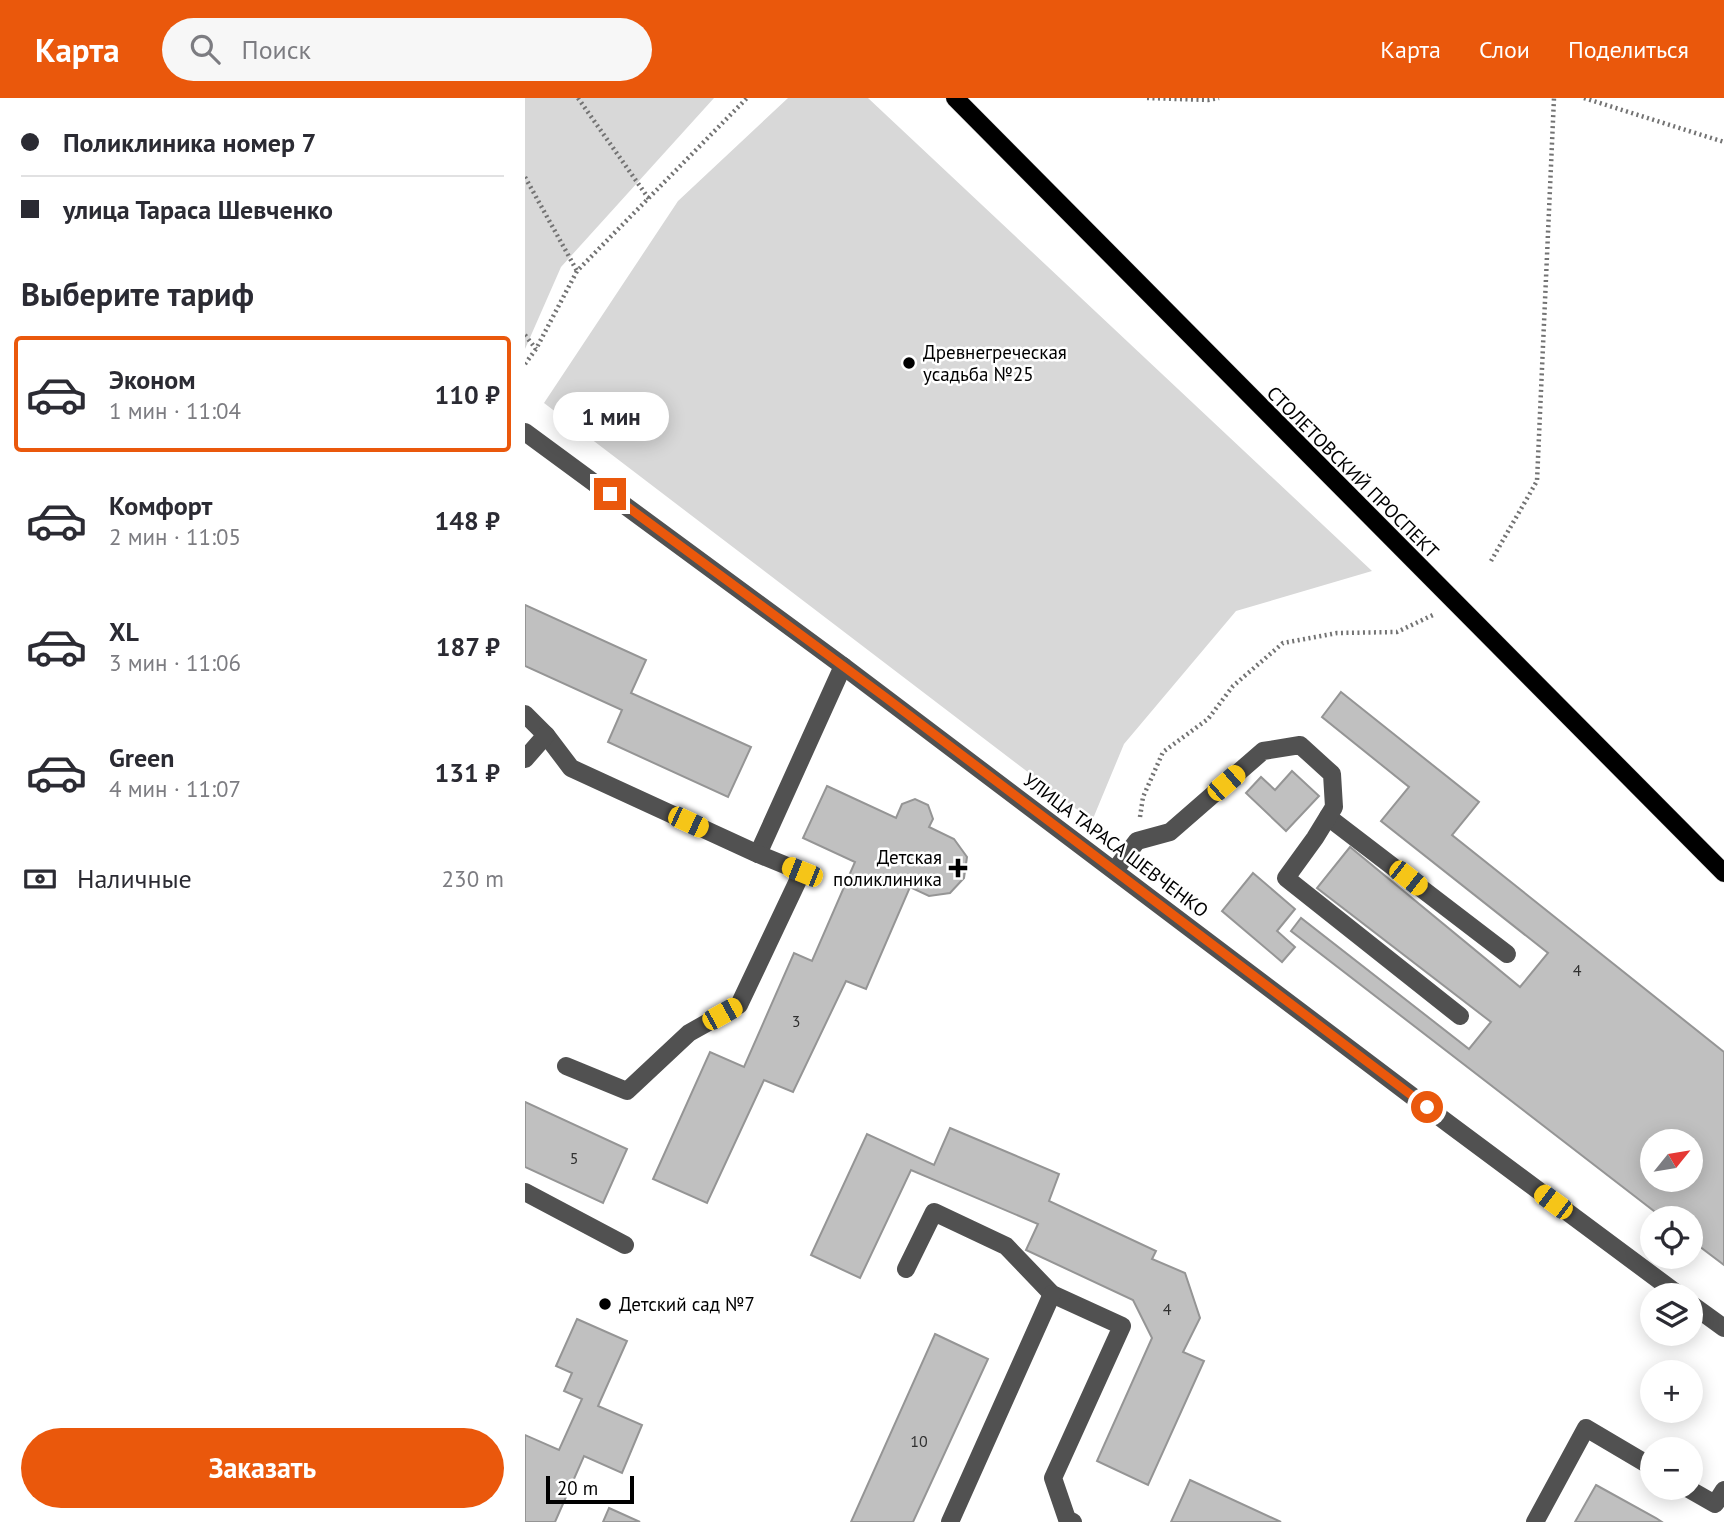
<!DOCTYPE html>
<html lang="ru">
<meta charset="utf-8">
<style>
:root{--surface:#fff;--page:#f7f7f7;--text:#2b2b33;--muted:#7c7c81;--line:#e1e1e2;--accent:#ea580c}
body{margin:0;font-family:"PT Sans",sans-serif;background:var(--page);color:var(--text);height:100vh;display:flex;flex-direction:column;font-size:26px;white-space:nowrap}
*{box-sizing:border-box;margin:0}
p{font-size:23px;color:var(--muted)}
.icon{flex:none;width:38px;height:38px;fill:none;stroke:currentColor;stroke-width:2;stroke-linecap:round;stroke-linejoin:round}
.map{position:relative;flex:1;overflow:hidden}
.details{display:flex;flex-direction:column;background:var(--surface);width:525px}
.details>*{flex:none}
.hud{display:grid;align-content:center;height:154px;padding:0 21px;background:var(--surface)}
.needle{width:46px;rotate:60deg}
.tools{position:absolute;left:1115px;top:1031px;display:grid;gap:14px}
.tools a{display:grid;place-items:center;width:63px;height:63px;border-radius:50%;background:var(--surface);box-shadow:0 4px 18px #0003;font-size:35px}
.scale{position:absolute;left:21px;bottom:18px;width:88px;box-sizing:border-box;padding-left:7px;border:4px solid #000;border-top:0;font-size:19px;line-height:24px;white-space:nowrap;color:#000;-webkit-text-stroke:5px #fff;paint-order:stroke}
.end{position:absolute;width:32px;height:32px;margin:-16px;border:9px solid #ea580c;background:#fff;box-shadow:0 0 0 4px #fff}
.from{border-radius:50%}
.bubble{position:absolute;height:49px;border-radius:24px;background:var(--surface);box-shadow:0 4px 18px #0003;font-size:23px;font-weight:800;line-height:49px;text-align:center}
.car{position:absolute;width:21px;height:42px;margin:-21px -10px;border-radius:9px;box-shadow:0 0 5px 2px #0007;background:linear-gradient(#f5c518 24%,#345 0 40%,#f5c518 0 76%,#345 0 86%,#f5c518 0)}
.hud b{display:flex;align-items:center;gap:24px;height:66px;font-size:26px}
.hud b+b{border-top:2px solid var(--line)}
.hud i{width:18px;height:18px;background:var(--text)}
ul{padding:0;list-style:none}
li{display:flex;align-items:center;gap:21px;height:116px;margin:0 14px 10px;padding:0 7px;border:4px solid transparent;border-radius:7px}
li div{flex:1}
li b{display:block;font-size:26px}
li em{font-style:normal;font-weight:800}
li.active{border-color:var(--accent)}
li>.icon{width:63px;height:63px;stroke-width:1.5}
h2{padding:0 21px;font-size:32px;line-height:84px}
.pay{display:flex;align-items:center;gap:18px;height:77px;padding:0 21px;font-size:26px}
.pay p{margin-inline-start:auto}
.cta{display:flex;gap:14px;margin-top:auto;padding:14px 21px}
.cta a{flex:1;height:80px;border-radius:42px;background:var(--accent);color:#fff;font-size:28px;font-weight:800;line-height:80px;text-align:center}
header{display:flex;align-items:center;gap:42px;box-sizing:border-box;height:98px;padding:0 35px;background:var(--accent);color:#fff}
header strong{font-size:33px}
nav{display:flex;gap:38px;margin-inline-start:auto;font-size:24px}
.search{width:490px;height:63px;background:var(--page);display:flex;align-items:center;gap:18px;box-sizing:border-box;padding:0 24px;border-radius:38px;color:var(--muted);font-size:26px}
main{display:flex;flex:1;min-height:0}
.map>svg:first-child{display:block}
</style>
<header>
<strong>Карта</strong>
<div class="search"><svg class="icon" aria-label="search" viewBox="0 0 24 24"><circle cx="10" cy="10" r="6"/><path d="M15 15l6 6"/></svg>Поиск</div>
<nav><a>Карта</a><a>Слои</a><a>Поделиться</a></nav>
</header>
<main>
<section class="details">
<div class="hud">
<b><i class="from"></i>Поликлиника номер 7</b>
<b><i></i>улица Тараса Шевченко</b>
</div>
<h2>Выберите тариф</h2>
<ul>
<li class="active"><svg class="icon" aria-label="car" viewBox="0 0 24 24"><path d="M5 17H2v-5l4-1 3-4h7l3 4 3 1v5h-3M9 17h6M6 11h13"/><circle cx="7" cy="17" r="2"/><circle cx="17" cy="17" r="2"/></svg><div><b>Эконом</b><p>1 мин · 11:04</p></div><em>110 ₽</em></li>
<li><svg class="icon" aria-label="car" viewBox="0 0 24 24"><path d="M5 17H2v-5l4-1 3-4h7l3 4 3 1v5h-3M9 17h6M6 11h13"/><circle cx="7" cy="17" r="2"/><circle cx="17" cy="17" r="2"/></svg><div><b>Комфорт</b><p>2 мин · 11:05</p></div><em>148 ₽</em></li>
<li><svg class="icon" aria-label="car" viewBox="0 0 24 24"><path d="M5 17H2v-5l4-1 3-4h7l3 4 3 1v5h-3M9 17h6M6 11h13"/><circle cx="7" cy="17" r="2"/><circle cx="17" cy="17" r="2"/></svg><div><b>XL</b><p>3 мин · 11:06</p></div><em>187 ₽</em></li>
<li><svg class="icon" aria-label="car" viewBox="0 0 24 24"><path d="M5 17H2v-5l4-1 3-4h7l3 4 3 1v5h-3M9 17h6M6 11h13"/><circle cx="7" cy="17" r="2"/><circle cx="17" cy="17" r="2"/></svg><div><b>Green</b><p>4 мин · 11:07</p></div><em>131 ₽</em></li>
</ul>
<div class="pay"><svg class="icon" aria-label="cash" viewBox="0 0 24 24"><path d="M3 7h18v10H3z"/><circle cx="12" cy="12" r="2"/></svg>Наличные<p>230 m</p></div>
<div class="cta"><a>Заказать</a></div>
</section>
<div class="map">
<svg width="1199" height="1424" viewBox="0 0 1199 1424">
<rect width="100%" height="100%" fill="#fff"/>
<g fill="#d8d8d8">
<path d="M0,0H189L36,169L0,251Z"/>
<path d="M263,0H343L847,473L711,513L599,646L567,723L19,305L153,103Z"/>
</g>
<g fill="#c0c0c0" stroke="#959595" stroke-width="2" fill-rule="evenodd">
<path d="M0,507L121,562L106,595L226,649L203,699L83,644L97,612L0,568Z"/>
<path d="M816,594L954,704L927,737L1199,954V1167L1166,1142V1120H1138L766,833L776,820L944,951L966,924L792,790L825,749L995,889L1023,855L856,723L884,689L797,619ZM1127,1043H1166V1082H1127Z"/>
<path d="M767,673L794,698L761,733L721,695L736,679L750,692Z"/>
<path d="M302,688L371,720L377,706L390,701L403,707L408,721L404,729L429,741L442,759L439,780L425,795L404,798L385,789L341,891L321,883L268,994L239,982L182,1105L128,1081L185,954L219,969L269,855L287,863L330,764L278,740Z"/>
<path d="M728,775L770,811L752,833L770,849L757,864L697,813Z"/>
<path d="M0,1004L102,1051L78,1105L0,1069Z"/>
<path d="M425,1030L534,1076L524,1103L631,1153L627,1161L660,1175L675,1220L658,1254L679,1263L623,1387L572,1363L627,1240L608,1202L501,1152L513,1126L386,1072L335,1180L286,1157L342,1036L409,1067Z"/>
<path d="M52,1221L102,1243L73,1308L117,1327L97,1375L59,1358L30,1424H0V1337L34,1352L57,1301L39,1293L47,1275L31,1268Z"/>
<path d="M410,1236L463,1261L388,1424H326Z"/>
<path d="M665,1382L756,1424H646Z"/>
<path d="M1071,1387L1131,1420L1137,1424H1050Z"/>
<path d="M84,1410L115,1424H78Z"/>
</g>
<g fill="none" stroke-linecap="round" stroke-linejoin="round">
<g stroke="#dbdbdb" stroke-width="19">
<path id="major" d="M430,0L1199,775"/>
</g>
<g stroke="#737373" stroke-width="4.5" stroke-dasharray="2 3.5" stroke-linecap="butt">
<path d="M53,0L124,101"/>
<path d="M622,0L683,2L694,0"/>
<path d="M1059,0L1199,44"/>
<path d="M0,79L52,173"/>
<path d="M0,237L11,251"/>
<path d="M0,266L11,251L52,173L222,0"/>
<path d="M966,463L1012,383L1029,0"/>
<path d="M615,719L618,699L638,654L683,621L708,588L758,545L812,535L872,534L910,516"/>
</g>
<g stroke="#515151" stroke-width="18">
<path d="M0,334L318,568L924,1026L1154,1197"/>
<path d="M0,616L21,637L46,670L233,756L318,568"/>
<path d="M0,661L21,637"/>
<path d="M803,719L982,856"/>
<path d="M590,772L612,743L645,734L738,653L775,647L807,676L809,709L790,740L761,780L935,918"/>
<path d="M41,968L102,993L164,935L214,907L277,774L233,756"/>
<path d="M0,1094L100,1147"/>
<path d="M381,1171L409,1114L481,1148L527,1196L597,1228L528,1380L542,1421L548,1424"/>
<path d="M1166,1206L1199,1230"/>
<path d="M1162,1390L1190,1406L1199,1392"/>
<path d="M425,1424L527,1196"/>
<path d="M1010,1424L1061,1330L1127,1369"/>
</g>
<use href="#major" stroke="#000" stroke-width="18"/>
</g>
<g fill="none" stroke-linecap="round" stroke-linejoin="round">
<path stroke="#ea580c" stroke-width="9" d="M85,396L360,599L902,1009"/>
</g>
<g fill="#000" stroke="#fff" stroke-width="2.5">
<circle cx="384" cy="265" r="7"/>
<path d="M429.5 759.5h7v7h7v7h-7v7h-7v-7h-7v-7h7z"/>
<circle cx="80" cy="1206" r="7"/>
</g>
<g text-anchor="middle" stroke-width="5" stroke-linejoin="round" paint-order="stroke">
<g font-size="16" fill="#303030">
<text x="1052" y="878">4</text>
<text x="271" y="929">3</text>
<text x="49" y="1066">5</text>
<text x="642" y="1217">4</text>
<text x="394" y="1349">10</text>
</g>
<g font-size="19" fill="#000" stroke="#fff" text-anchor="start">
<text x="398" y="261">Древнегреческая<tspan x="398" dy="22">усадьба №25</tspan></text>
<text x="417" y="766" text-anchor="end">Детская<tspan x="417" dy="22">поликлиника</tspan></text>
<text x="94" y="1213">Детский сад №7</text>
</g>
<g font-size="19" fill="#000" stroke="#fff">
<text transform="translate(828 374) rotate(45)" y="7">СТОЛЕТОВСКИЙ ПРОСПЕКТ</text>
<text transform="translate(591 747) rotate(37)" y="7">УЛИЦА ТАРАСА ШЕВЧЕНКО</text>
</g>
</g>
</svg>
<div class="tools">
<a><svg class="needle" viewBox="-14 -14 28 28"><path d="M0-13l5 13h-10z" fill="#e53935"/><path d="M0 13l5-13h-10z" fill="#7c7c81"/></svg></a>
<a><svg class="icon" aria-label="locate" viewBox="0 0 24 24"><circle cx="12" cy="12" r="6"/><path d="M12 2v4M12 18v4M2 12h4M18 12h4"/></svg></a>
<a><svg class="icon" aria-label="layers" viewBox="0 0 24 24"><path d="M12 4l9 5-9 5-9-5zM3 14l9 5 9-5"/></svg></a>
<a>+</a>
<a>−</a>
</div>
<div class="scale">20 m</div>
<i class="end from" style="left:902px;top:1009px"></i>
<i class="end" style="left:85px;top:396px"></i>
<div class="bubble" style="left:28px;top:294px;width:116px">1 мин</div>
<i class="car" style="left:701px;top:685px;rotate:49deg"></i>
<i class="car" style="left:163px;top:724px;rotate:115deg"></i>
<i class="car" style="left:277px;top:774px;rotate:292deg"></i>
<i class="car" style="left:883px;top:780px;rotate:128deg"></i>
<i class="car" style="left:197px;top:916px;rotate:61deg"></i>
<i class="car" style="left:1028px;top:1104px;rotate:307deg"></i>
</div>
</main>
